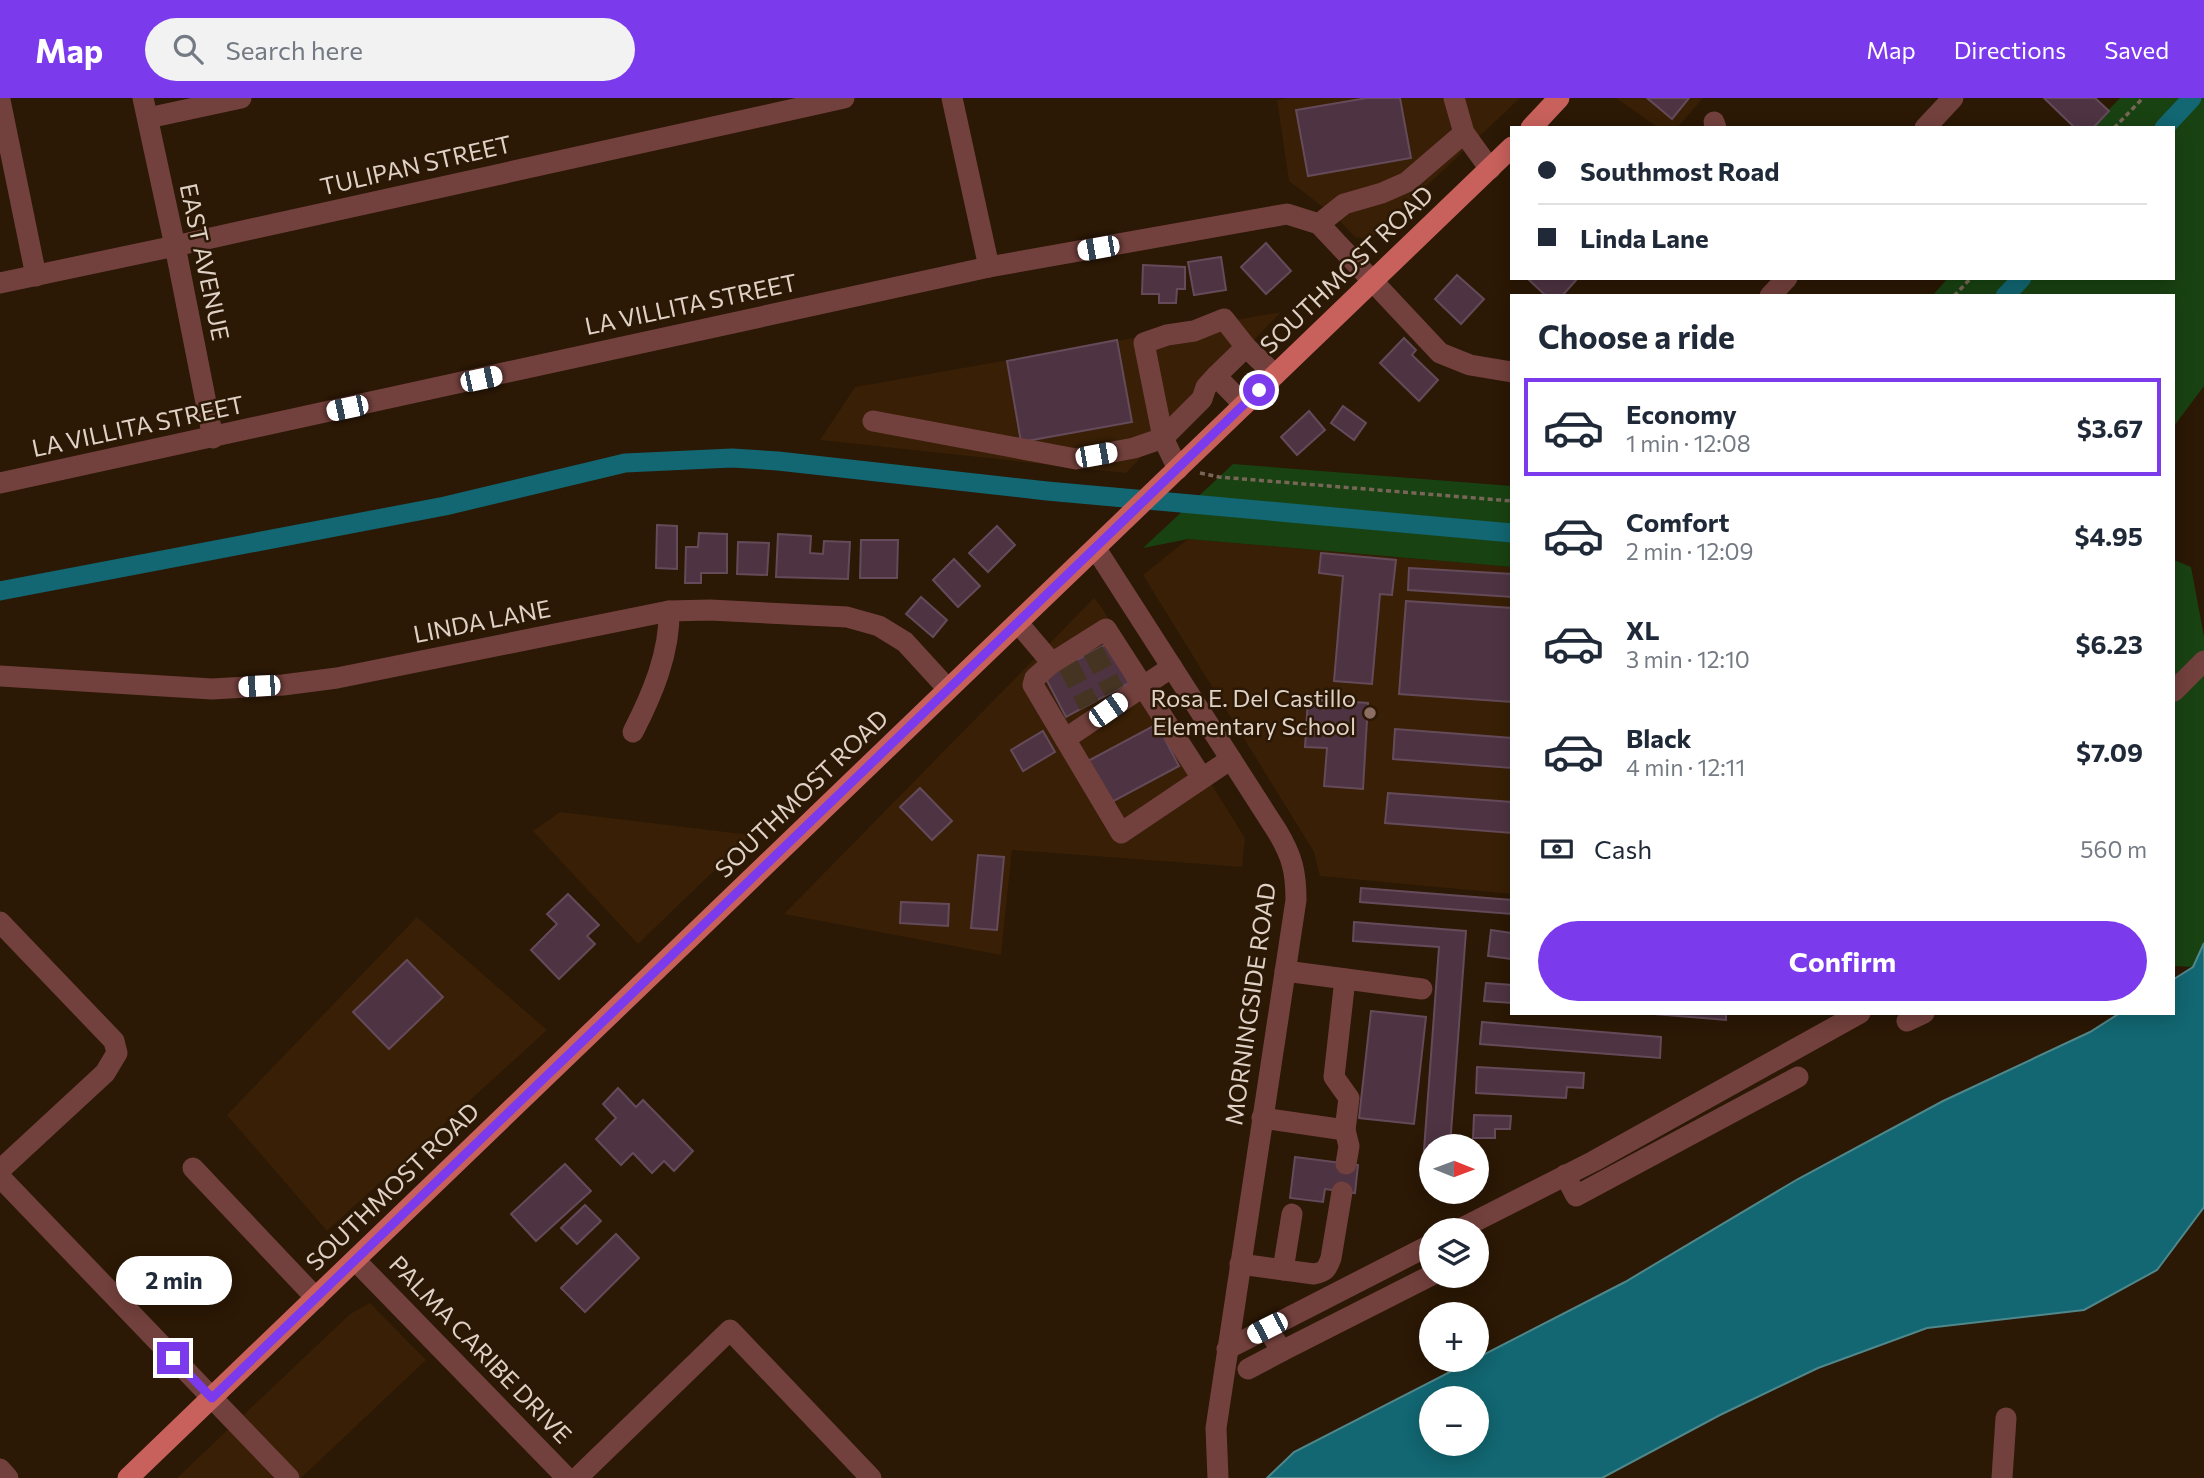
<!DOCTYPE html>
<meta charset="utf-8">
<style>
:root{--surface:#fff;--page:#f2f2f3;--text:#1f2937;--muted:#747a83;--line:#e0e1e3;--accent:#7c3aed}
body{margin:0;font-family:Commissioner,sans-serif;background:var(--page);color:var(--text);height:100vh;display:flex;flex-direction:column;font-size:26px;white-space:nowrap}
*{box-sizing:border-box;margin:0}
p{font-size:23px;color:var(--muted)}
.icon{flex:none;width:38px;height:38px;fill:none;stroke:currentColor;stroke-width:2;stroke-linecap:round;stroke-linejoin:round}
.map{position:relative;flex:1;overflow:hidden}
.side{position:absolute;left:1510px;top:196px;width:665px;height:721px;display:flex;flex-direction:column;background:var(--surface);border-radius:0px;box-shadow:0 4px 18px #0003}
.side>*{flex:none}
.guide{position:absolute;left:1510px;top:28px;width:665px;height:154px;border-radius:0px;box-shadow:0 4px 18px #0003;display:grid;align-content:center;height:154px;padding:0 28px;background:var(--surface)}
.needle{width:46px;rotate:91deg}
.fabs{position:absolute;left:1419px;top:1036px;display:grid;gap:14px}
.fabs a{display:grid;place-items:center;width:70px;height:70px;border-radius:50%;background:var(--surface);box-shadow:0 4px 18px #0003;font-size:35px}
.end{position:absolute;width:32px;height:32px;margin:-16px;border:9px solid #7c3aed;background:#fff;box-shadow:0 0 0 4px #fff}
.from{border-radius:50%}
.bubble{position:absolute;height:49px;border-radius:24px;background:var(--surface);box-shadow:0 4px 18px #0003;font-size:23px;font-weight:700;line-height:49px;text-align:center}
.car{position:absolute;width:21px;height:42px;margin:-21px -10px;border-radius:9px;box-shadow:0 0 5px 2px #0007;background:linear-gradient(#fff 24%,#345 0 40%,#fff 0 76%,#345 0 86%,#fff 0)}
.guide b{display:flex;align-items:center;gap:24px;height:66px;font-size:26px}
.guide b+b{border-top:2px solid var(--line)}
.guide i{width:18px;height:18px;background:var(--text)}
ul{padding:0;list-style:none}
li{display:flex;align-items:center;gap:21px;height:98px;margin:0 14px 10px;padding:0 14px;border:4px solid transparent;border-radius:0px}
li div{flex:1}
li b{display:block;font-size:26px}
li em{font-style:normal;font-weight:700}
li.on{border-color:var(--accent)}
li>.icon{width:63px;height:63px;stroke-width:1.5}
h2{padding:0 28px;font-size:32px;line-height:84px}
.pay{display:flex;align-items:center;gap:18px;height:77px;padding:0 28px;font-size:26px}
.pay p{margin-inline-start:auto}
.button{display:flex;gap:14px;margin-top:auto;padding:14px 28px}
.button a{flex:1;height:80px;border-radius:42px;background:var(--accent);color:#fff;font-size:28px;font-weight:700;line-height:80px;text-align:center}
header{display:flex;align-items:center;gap:42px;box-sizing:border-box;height:98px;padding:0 35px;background:var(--accent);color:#fff}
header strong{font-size:33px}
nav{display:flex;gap:38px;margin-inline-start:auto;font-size:24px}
.search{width:490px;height:63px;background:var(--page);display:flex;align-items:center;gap:18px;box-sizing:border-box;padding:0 24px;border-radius:38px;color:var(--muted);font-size:26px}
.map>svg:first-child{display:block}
</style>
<header>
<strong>Map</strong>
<div class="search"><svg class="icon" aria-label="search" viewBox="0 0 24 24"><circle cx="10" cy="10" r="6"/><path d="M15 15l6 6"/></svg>Search here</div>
<nav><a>Map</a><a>Directions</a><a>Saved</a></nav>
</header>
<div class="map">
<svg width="2204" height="1380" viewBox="0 0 2204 1380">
<rect width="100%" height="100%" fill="#2b1805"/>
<g fill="#381f06">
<path d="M1287,0H1520L1369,142L1355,139L1336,119L1289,83L1277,2Z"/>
<path d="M1616,0H1703L1677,30H1659Z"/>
<path d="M1281,214L1126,375L820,342L855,289Z"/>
<path d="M1188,441L1512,469V796L1320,778L1314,754L1143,477Z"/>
<path d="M1094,500L1100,507L1245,740L1242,769L1012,752L1001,857L784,816Z"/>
<path d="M560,714L751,737L638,846L533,733Z"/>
<path d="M417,819L547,932L327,1133L227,1017Z"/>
<path d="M370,1205L426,1262L301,1380H177L350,1216Z"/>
</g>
<g fill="#194212">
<path d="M2120,0H2204V288L2174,328V198H1932L1948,180H2174V30H2091Z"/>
<path d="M1233,366L1512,388V469L1188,441L1143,450Z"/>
<path d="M2174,462L2191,469L2204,539V845L2193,869L2174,868Z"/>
</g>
<path fill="#126772" stroke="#50878b" stroke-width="2" fill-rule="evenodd" d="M2204,845V1109L2157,1172L2084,1212L1927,1230L1818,1270L1720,1317L1602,1380H1267L1294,1354L1625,1184L1798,1081L1943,1003L2090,934L2120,915H2174V881L2193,869ZM1432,1300H1477V1346H1432Z"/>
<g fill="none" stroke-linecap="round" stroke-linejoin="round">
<g stroke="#126772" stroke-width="19">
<path d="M2164,30L2192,0"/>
<path d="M2005,198L2022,180"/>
<path d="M0,493L445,408L625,365L732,360L778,363L1047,393L1512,435"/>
</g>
</g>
<g fill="#4e3442" stroke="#654a59" stroke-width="2">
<path d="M1367,0H1400L1411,60L1308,78L1296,12Z"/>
<path d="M1647,0H1689L1672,21Z"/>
<path d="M2044,0H2095L2109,13L2093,30H2075Z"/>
<path d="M1266,145L1291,173L1266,196L1241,169Z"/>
<path d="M1221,159L1226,192L1194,197L1188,164Z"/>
<path d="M1143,167L1185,169V191H1177L1176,205H1159V196H1142Z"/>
<path d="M1457,177L1484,201L1461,226L1435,201Z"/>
<path d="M1527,180H1578L1562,198H1546Z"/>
<path d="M1404,240L1416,252L1412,257L1438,282L1419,303L1380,265Z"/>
<path d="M1117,242L1132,324L1021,344L1007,263Z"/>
<path d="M1343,308L1366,325L1354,342L1331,325Z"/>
<path d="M1309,313L1325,332L1297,357L1281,339Z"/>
<path d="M657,427L677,428V471L656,470Z"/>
<path d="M997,428L1015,447L988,474L969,455Z"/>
<path d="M699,435L727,436V475H701V485H685L686,449H698Z"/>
<path d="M778,436L811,438L810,455L823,456L824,443L850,444L848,481L776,479Z"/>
<path d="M861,442H898L897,480H860Z"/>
<path d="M738,444L769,445L767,477L737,476Z"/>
<path d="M1321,455L1396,462L1392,497L1380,496L1372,586L1334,583L1343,478L1319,475Z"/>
<path d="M954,461L980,488L958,509L933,482Z"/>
<path d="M1409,470L1512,476V499L1408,492Z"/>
<path d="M921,499L947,522L933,539L906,516Z"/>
<path d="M1406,503L1512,510V604L1399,596Z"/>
<path d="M1108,545L1129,585L1066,619L1045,579Z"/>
<path d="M1308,601L1368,605L1363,691L1324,688L1327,650L1305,649Z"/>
<path d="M1157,626L1179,668L1110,705L1088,663Z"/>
<path d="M1395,631L1512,640V670L1393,661Z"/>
<path d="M1043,633L1055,654L1023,673L1011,652Z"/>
<path d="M920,690L952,723L932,742L900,709Z"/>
<path d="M1388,695L1512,704V735L1385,725Z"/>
<path d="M978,757L1004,759L997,832L971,830Z"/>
<path d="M1361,790L1512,802V816L1360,804Z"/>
<path d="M568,796L599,827L587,838L595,846L559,881L531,852L557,826L547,816Z"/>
<path d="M901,804L949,806L948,828L900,825Z"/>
<path d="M1354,824L1466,833L1450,1048H1432V1080L1422,1079L1439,849L1353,843Z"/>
<path d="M1491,832L1512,835V861L1488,858Z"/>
<path d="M407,862L443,899L389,951L353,914Z"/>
<path d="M1486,885L1512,887V905L1484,903Z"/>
<path d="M1371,913L1426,919L1414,1026L1359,1020Z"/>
<path d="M1642,915H1726V922Z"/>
<path d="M1482,924L1661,939L1660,960L1480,946Z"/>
<path d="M1477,969L1584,975L1583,990L1567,989L1566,1000L1476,995Z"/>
<path d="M618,990L636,1009L643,1002L693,1053L674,1073L664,1063L652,1075L633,1055L621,1067L596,1041L616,1020L603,1006Z"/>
<path d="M1474,1017L1511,1018L1510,1031H1495V1040H1473Z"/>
<path d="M1295,1059L1358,1067L1355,1095L1325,1091L1323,1104L1290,1100Z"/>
<path d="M565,1066L591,1093L536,1143L511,1116Z"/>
<path d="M585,1107L601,1123L577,1146L561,1130Z"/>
<path d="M616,1136L639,1160L585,1214L561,1190Z"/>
</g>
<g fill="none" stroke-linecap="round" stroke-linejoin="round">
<g stroke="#463422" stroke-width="21" stroke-dasharray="21 10" stroke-linecap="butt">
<path d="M1093,553L1114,593"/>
<path d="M1068,567L1089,607"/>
</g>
<g stroke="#786758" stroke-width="3.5" stroke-dasharray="5 3.5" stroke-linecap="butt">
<path d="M2114,30L2143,0"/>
<path d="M1954,198L1971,180"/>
<path d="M1200,375L1219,379L1512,403"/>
</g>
<g stroke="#73413d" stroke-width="21">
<path d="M143,0L175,148L213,340"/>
<path d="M952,0L989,169"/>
<path d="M1454,0L1464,35L1490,71"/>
<path d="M0,2L36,178"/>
<path d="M148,20L241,0"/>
<path d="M1714,24L1716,30"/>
<path d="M1925,30L1953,0"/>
<path d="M1319,126L1344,106L1382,95L1407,84L1464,35"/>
<path d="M0,185L175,148L844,0"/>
<path d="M1770,198L1787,180"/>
<path d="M1244,307L1216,278L1246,249"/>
<path d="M873,323L1076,361L1134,350L1163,340L1202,301L1206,289L1216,278"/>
<path d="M1178,371L1163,340L1144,245L1167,237L1194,233L1224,221L1246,249L1275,277"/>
<path d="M0,385L989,169L1287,116L1319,126L1440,255L1470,267L1512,274"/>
<path d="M1096,451L1277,733C1292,758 1296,773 1296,802L1216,1330L1218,1380"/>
<path d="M1018,525L1052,565L1035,580L1033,587L1121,735L1231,661"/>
<path d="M1052,565L1106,531L1202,680"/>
<path d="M0,578L212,591L283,587L337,580L669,513L710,512L847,519L879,528L905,544L948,591"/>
<path d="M2174,593L2204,563"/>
<path d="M633,634C652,597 670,555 669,513"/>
<path d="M1065,641L1172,569"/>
<path d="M0,824L114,943L117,955L105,975L0,1072"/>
<path d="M1285,873L1422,891"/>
<path d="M1907,923L1924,915"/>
<path d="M1262,1020L1345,1032L1349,1000L1334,979L1345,881"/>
<path d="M1345,1032L1349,1048L1346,1066"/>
<path d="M193,1070L316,1200"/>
<path d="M1565,1077L1576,1098L1798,979"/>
<path d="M0,1079L289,1380"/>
<path d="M1458,1132L1594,1063L1860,915"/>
<path d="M355,1162L567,1380"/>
<path d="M1240,1166L1314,1176C1325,1174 1327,1171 1331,1160L1342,1094"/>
<path d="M1283,1172L1292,1116"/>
<path d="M1267,1230L1282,1253L1432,1177"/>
<path d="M1227,1251L1432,1146"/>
<path d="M1248,1271L1282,1253"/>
<path d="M0,1371L8,1380"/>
<path d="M577,1380L730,1232L871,1380"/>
<path d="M2002,1380L2006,1320"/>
</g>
<g stroke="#c8615c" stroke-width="21">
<path d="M1531,30L1559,0"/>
<path d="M128,1380L1512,49"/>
</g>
</g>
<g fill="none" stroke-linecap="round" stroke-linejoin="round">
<path stroke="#7c3aed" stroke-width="9" d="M173,1260L212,1300L1259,292"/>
</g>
<circle fill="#8d6e63" stroke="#2b1805" stroke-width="2.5" cx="1370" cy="615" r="7"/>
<g text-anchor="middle" stroke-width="5" stroke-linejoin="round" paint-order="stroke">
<g font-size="24" fill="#dfd1c6" stroke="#2b1805">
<text transform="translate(416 68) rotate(-13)" y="8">TULIPAN STREET</text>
<text transform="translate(204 164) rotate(78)" y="8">EAST AVENUE</text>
<text transform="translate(1347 172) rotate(-44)" y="8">SOUTHMOST ROAD</text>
<text transform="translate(691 207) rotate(-12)" y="8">LA VILLITA STREET</text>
<text transform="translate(138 329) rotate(-12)" y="8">LA VILLITA STREET</text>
<text transform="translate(482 524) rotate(-11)" y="8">LINDA LANE</text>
<text transform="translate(802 696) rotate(-44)" y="8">SOUTHMOST ROAD</text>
<text transform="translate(1251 906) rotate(-82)" y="8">MORNINGSIDE ROAD</text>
<text transform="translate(393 1089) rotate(-44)" y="8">SOUTHMOST ROAD</text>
<text transform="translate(480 1252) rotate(46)" y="8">PALMA CARIBE DRIVE</text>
</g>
<g font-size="24" fill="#dfd1c6" stroke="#2b1805" text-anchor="end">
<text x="1356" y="609">Rosa E. Del Castillo<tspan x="1356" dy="28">Elementary School</tspan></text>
</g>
</g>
</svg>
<div class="fabs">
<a><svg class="needle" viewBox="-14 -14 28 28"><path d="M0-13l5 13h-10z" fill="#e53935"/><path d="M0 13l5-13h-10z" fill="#747a83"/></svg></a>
<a><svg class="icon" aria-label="layers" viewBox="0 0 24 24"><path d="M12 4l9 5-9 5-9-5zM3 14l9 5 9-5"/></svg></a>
<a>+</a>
<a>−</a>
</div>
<i class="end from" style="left:1259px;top:292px"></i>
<i class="end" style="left:173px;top:1260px"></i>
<div class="bubble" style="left:116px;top:1158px;width:116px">2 min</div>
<i class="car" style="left:1098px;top:150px;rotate:260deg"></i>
<i class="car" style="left:481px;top:281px;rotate:78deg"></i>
<i class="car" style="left:347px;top:310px;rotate:258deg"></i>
<i class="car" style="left:1096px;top:357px;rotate:80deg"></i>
<i class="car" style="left:259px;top:588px;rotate:267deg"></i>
<i class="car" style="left:1108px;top:612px;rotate:55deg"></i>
<i class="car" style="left:1267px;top:1230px;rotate:243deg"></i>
<div class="guide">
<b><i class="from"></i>Southmost Road</b>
<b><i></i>Linda Lane</b>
</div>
<section class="side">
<h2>Choose a ride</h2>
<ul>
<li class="on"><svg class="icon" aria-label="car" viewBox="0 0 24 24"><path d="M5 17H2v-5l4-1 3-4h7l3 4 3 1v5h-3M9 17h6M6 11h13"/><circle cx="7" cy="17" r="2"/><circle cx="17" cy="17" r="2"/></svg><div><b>Economy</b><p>1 min · 12:08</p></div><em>$3.67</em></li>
<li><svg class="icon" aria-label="car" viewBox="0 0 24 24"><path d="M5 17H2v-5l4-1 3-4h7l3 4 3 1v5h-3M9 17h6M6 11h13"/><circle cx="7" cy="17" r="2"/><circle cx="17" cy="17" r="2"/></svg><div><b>Comfort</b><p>2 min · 12:09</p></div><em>$4.95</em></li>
<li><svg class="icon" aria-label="car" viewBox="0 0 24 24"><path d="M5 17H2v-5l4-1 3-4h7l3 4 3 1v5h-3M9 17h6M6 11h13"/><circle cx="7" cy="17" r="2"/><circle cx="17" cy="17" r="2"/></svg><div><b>XL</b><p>3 min · 12:10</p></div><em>$6.23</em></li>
<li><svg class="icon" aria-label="car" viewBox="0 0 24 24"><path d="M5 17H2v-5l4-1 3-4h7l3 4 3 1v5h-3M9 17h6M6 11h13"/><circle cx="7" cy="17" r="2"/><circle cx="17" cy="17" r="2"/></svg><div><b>Black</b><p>4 min · 12:11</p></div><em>$7.09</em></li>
</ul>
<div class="pay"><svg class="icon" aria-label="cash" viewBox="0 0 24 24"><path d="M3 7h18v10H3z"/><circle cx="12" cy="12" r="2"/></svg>Cash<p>560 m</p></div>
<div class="button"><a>Confirm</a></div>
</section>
</div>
